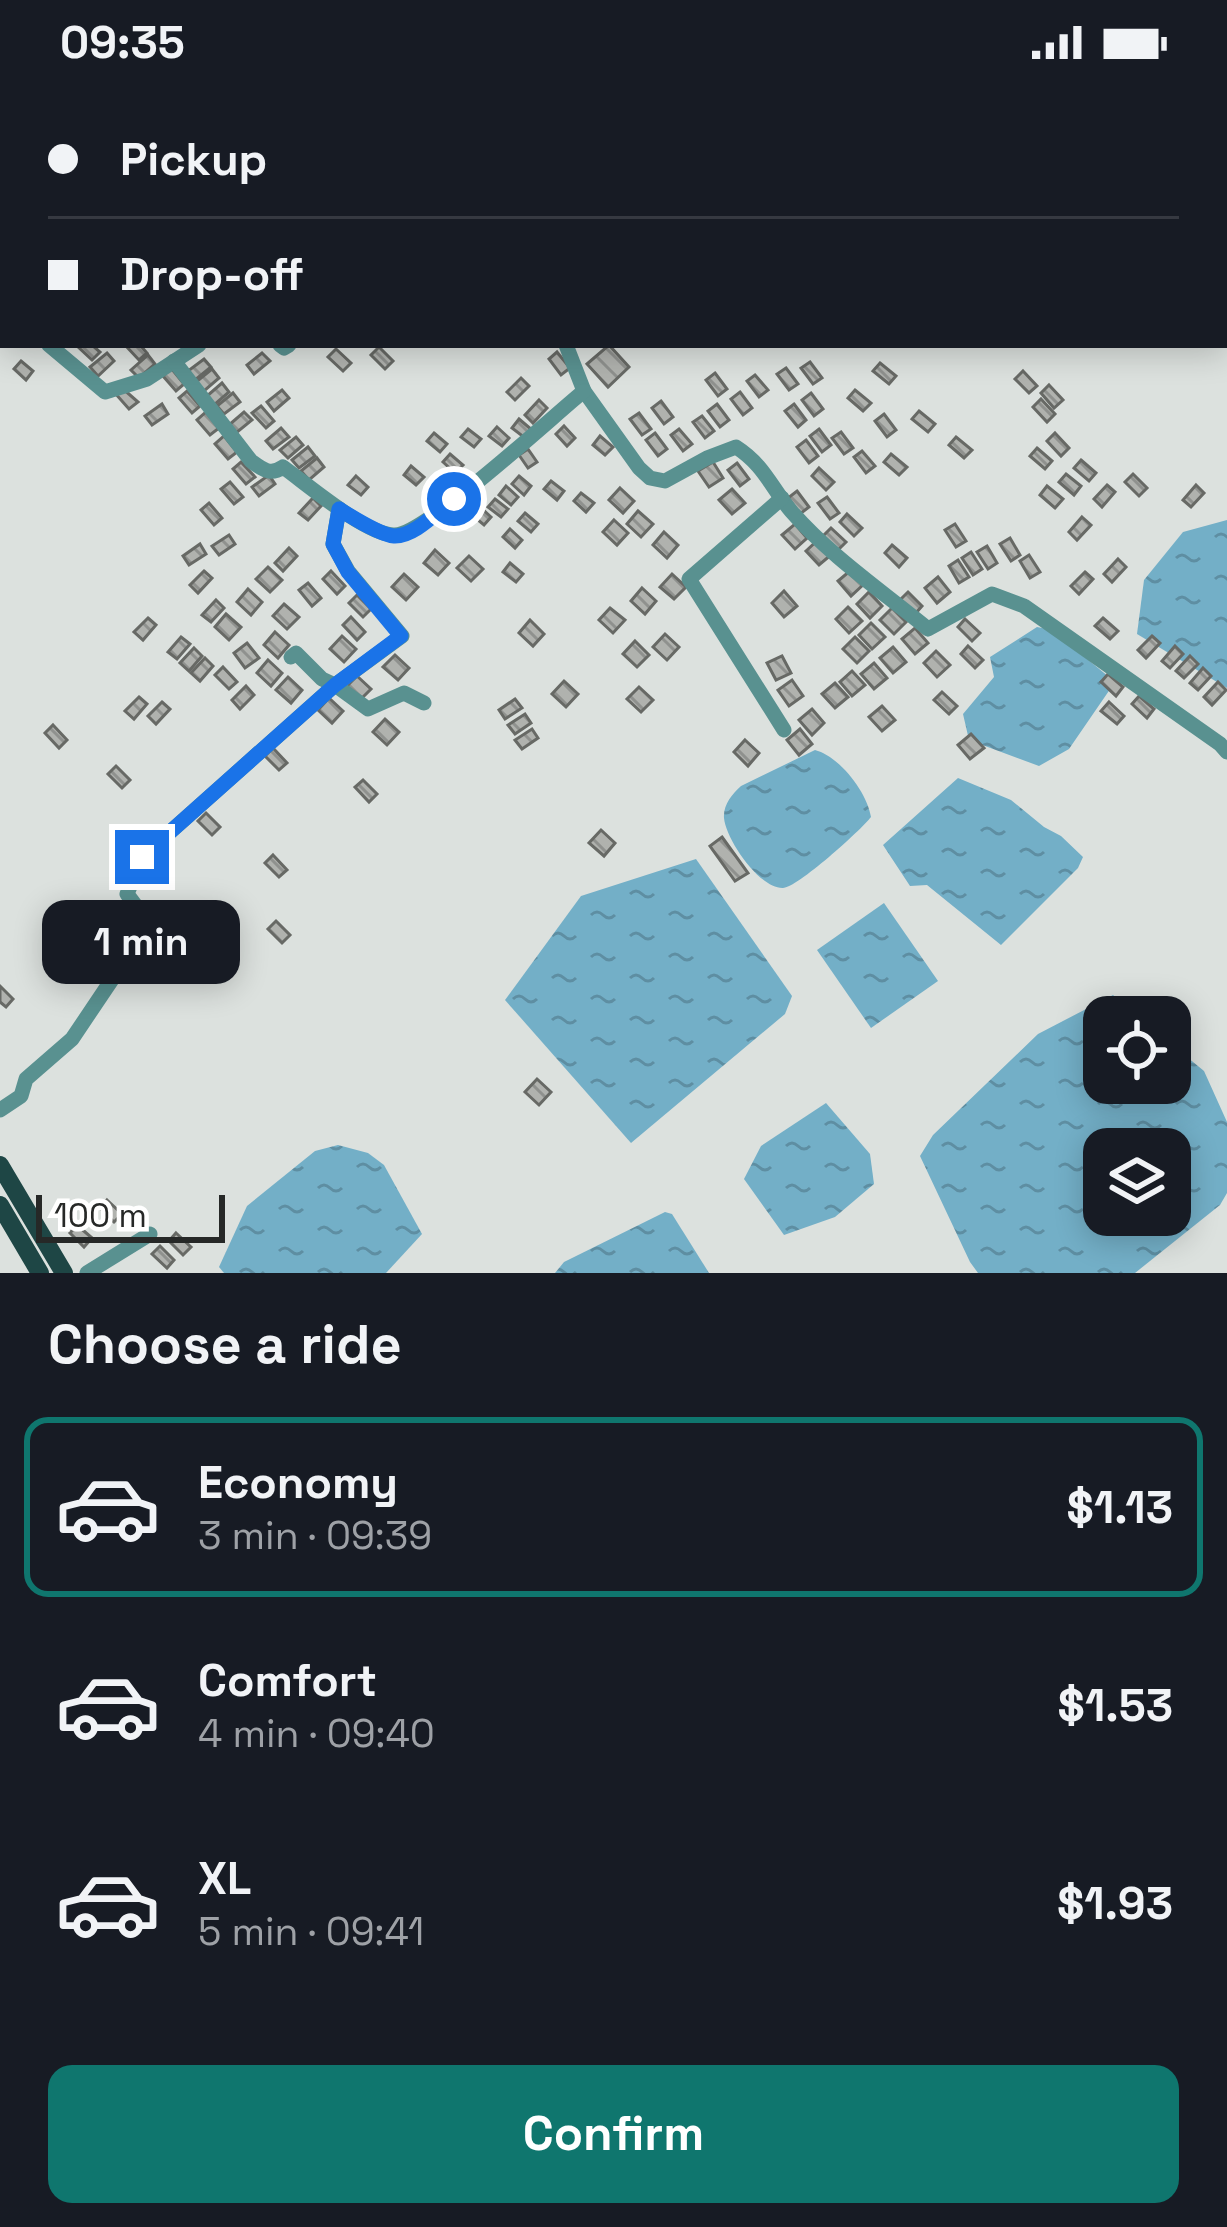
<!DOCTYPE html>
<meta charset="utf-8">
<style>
:root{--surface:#171b24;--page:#20242c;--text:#f1f3f6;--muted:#9ea1a6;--line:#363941;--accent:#0f766e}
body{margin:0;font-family:"Space Grotesk",sans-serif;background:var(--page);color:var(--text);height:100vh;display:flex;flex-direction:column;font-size:45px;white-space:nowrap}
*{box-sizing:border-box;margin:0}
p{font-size:39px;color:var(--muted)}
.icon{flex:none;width:66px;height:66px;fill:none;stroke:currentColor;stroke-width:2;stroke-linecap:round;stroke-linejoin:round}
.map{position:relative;height:1189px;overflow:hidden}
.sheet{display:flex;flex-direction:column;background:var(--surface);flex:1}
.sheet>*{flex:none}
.guide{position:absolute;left:0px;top:0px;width:1227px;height:264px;box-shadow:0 6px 30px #0003;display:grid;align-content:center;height:264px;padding:0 48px;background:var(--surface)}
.tools{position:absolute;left:1083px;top:912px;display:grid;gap:24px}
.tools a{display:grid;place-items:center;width:108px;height:108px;border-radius:24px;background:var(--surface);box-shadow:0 6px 30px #0003;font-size:60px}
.scale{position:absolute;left:36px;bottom:30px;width:189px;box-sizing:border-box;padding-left:12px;border:6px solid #262827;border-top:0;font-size:33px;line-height:42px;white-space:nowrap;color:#262827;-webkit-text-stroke:9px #fff;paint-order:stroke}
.end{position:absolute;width:54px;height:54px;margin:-27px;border:15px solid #1a73e8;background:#fff;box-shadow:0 0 0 6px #fff}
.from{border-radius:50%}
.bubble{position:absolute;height:84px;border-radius:24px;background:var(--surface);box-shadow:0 6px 30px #0003;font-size:39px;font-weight:800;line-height:84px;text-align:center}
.guide b{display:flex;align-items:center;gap:42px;height:114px;font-size:45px}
.guide b+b{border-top:3px solid var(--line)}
.guide i{width:30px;height:30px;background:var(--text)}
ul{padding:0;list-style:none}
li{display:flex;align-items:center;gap:36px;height:180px;margin:0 24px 18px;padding:0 24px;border:6px solid transparent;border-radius:24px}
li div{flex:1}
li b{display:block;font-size:45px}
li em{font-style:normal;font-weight:800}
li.active{border-color:var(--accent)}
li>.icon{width:108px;height:108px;stroke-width:1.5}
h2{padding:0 48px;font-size:54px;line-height:144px}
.cta{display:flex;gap:24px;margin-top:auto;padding:24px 48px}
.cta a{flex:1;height:138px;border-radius:24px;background:var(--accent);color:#fff;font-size:48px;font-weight:800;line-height:138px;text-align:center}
.status{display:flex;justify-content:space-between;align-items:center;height:84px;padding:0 60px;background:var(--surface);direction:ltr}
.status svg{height:33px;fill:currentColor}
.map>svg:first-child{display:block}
</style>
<div class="status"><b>09:35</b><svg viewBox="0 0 49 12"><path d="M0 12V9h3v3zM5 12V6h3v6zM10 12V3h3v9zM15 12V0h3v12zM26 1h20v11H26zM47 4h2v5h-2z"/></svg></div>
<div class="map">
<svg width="1227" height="1189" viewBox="0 0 1227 1189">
<defs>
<pattern id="water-ripples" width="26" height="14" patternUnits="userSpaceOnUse" patternTransform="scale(3)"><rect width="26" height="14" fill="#73afc7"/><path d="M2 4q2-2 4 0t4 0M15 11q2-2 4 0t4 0" fill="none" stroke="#5e8ea2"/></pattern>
<pattern id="building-back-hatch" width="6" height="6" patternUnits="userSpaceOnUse" patternTransform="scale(3)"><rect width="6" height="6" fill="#b0b2ae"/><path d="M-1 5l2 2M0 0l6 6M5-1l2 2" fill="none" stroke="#8f918e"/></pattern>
</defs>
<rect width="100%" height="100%" fill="#dce1de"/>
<g fill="url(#water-ripples)" fill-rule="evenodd">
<path d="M1227,436V604L1137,550L1144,496L1183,448Z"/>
<path d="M1037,543L1052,546L1115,598L1069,665L1039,682L969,656L963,630L994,593L990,573Z"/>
<path d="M815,666C839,672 867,708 871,733C861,746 797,804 783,804C760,805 726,756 724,734C723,721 732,710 741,702Z"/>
<path d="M958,694L1011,716L1044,743L1061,752L1083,773L1078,784L1001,861L927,801L910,802L883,761Z"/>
<path d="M696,775L792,912L785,930L631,1059L505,916L581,812Z"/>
<path d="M884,819L938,897L871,944L817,866Z"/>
<path d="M1113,911L1139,933H1104V999H1170V959L1204,987L1227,1038V1109L1220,1121L1135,1189H978L970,1178L920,1072L933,1051L1038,950ZM1104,1065H1170V1131H1104Z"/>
<path d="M826,1019L870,1070L874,1100L835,1133L784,1151L744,1095L761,1062Z"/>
<path d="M338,1061L368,1069L384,1081L422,1150L386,1189H224L219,1183L247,1122L315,1067Z"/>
<path d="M665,1128L672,1130L709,1189H555L564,1178Z"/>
</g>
<g fill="url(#building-back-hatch)" stroke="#676965" stroke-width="3">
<path d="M76,261H92L100,268L92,276Z"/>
<path d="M125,261H140L147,269L139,276Z"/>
<path d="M609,261L629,283L608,303L587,280Z"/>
<path d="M379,263L393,277L385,285L371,271Z"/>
<path d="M336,265L351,279L343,287L328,273Z"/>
<path d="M557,268L570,284L561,291L549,275Z"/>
<path d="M107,269L114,277L98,292L90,283Z"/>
<path d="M262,269L270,277L254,290L247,281Z"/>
<path d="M148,271L155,280L139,294L131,286Z"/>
<path d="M204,275L211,283L195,296L188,287Z"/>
<path d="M21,277L33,287L26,296L14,285Z"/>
<path d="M810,278L822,294L813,300L801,284Z"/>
<path d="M880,279L896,292L889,300L873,287Z"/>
<path d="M171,284L184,300L176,307L163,292Z"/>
<path d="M786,284L798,300L789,306L777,290Z"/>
<path d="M212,285L219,294L204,307L196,298Z"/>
<path d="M1023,287L1037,302L1029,309L1015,295Z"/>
<path d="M715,289L727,305L718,312L706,296Z"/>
<path d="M755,291L768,306L759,313L747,297Z"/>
<path d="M521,294L529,302L515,316L507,308Z"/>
<path d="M222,299L229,308L214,321L207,312Z"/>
<path d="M1049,301L1063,316L1054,324L1041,309Z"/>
<path d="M122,304L138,318L129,325L114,308Z"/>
<path d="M282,306L289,314L274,327L267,318Z"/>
<path d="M855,306L871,319L863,327L848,314Z"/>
<path d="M187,307L200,322L192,329L179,314Z"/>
<path d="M740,308L752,324L743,331L731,315Z"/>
<path d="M233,309L240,318L224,330L217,322Z"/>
<path d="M811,309L823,325L814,332L802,316Z"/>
<path d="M1041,315L1055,330L1047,338L1033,323Z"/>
<path d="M539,316L547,324L533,339L525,331Z"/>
<path d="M661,317L673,333L664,340L652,324Z"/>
<path d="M162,320L168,330L152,341L145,332Z"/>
<path d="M717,320L729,336L720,343L708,327Z"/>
<path d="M794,320L806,336L798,343L785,327Z"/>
<path d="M261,322L274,337L266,344L252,329Z"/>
<path d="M919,327L935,340L928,348L912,335Z"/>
<path d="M206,328L219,344L210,351L197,336Z"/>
<path d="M244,328L252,336L236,349L229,341Z"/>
<path d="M639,329L651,345L642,351L630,335Z"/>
<path d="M884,330L896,346L887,353L875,337Z"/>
<path d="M702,332L714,347L705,354L693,338Z"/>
<path d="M519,335L532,346L525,354L512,344Z"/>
<path d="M564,342L575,354L567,362L556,350Z"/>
<path d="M497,343L509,354L502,362L489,352Z"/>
<path d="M281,344L289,353L273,365L266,357Z"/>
<path d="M468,345L481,355L474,363L461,353Z"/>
<path d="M679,345L692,360L683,367L671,351Z"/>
<path d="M819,345L831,361L822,368L810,352Z"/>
<path d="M841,348L853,364L844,370L832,354Z"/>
<path d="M434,349L447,360L440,368L427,357Z"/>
<path d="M655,349L667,365L658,372L646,356Z"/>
<path d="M1055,349L1069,364L1061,372L1047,357Z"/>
<path d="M224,352L237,368L228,375L215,360Z"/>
<path d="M600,352L613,363L605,371L593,361Z"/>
<path d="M296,353L303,361L288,374L280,366Z"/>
<path d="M956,353L972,366L964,374L949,361Z"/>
<path d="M806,356L818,372L809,379L797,363Z"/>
<path d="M308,363L315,372L299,384L292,376Z"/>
<path d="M1037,364L1052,377L1045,385L1030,372Z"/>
<path d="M528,365L537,378L528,384L519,371Z"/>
<path d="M862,367L875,382L866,389L854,373Z"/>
<path d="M450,370L463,381L455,389L443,378Z"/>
<path d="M891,370L907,383L899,391L884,378Z"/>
<path d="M317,374L324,383L309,396L301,387Z"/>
<path d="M1081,376L1096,389L1089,397L1074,384Z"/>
<path d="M241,378L255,393L246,400L233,385Z"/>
<path d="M713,378L723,394L709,403L698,387Z"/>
<path d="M737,379L749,395L740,402L728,386Z"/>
<path d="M411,382L424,393L416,401L404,391Z"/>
<path d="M819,384L834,398L826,406L812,392Z"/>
<path d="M1066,390L1081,402L1074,411L1059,398Z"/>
<path d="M1133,390L1147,404L1139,412L1125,398Z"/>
<path d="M269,391L275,400L259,412L252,403Z"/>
<path d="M356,392L368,403L361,411L348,401Z"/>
<path d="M519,392L531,402L524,411L512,400Z"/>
<path d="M551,397L564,407L557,416L544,405Z"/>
<path d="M230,398L243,413L234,420L221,405Z"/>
<path d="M1107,401L1115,408L1102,423L1094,415Z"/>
<path d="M1196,401L1204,409L1191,423L1183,416Z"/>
<path d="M506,402L518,413L511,421L499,411Z"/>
<path d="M1047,402L1063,415L1055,424L1040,411Z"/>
<path d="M620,404L634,417L623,429L609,416Z"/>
<path d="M732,405L745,419L732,430L719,416Z"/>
<path d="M797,407L809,423L800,430L788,414Z"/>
<path d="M581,409L594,419L586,428L574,417Z"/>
<path d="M827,413L839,429L830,435L818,419Z"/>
<path d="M313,414L321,422L308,436L299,429Z"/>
<path d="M495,415L508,425L501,433L488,423Z"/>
<path d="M209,419L222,434L214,441L201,426Z"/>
<path d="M479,422L491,433L484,441L472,431Z"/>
<path d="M638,427L653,440L641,453L627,440Z"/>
<path d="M525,429L538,440L531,448L518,437Z"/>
<path d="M847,430L862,444L854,452L840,438Z"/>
<path d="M1082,433L1091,441L1077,456L1069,448Z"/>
<path d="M614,436L628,449L617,461L603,448Z"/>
<path d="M795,440L807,454L795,465L782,451Z"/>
<path d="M955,440L966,457L956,463L945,446Z"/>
<path d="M831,444L846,458L838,466L823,452Z"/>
<path d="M510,445L522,456L515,464L503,453Z"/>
<path d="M664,448L678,461L667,474L653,461Z"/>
<path d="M229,451L235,460L219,471L212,462Z"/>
<path d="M1010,454L1020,471L1011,477L1000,460Z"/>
<path d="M819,455L832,470L819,481L806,467Z"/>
<path d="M200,460L206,470L189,481L183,472Z"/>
<path d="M892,461L907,474L899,483L885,469Z"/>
<path d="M987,462L997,479L988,485L977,468Z"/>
<path d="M289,464L297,472L283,487L275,479Z"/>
<path d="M435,466L449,479L438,491L424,479Z"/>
<path d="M971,468L982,485L973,491L962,474Z"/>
<path d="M1029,471L1040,488L1030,494L1020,477Z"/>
<path d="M469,472L483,485L471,497L457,484Z"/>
<path d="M1118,475L1126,483L1112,498L1104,490Z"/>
<path d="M958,476L969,493L959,499L949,482Z"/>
<path d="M510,479L523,490L516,498L503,488Z"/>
<path d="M268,483L282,496L270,508L256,495Z"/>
<path d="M851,486L864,500L851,512L838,497Z"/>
<path d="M204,487L212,494L198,509L190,501Z"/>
<path d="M331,487L345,502L337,510L323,495Z"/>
<path d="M1085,488L1093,495L1079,510L1071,502Z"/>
<path d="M404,490L418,503L406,516L392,503Z"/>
<path d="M672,490L686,503L674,515L660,503Z"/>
<path d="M938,493L950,508L937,519L925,504Z"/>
<path d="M308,499L321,514L312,522L299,506Z"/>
<path d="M642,504L656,517L645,530L631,517Z"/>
<path d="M248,505L262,518L251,531L237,518Z"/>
<path d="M784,507L797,522L784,533L772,519Z"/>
<path d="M869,508L882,522L870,534L857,520Z"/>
<path d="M908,508L922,522L915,530L900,516Z"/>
<path d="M357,511L371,525L363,533L349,519Z"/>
<path d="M216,516L224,524L211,538L202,531Z"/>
<path d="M284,520L299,533L287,545L273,532Z"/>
<path d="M848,523L862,537L849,549L836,535Z"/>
<path d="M610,524L625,536L613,549L599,536Z"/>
<path d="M892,524L906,538L894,550L880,536Z"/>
<path d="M226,530L241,543L229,556L215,543Z"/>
<path d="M351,533L365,548L357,556L343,541Z"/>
<path d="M148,534L156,541L143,556L134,548Z"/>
<path d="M1103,534L1118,547L1110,555L1095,542Z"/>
<path d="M965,535L980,549L972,557L958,543Z"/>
<path d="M530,536L544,550L533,562L519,549Z"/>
<path d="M871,539L885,553L872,565L859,551Z"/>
<path d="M915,544L928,559L915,570L902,555Z"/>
<path d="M275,548L289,561L278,574L264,561Z"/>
<path d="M665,550L679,563L667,576L653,563Z"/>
<path d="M342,552L356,565L344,578L330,565Z"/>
<path d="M1152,552L1160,559L1146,574L1138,566Z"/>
<path d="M181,553L190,560L177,575L168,568Z"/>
<path d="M855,553L869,567L857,579L843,565Z"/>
<path d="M635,557L649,571L637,583L623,570Z"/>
<path d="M247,559L259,574L245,584L234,569Z"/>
<path d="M968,562L983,576L975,584L961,570Z"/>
<path d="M1175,562L1183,570L1170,584L1162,577Z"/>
<path d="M893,563L906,578L893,589L880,574Z"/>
<path d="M194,564L202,572L189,587L180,579Z"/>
<path d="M936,567L950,581L937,593L924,579Z"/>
<path d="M395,571L409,584L398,596L383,583Z"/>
<path d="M782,572L791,589L776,596L767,579Z"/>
<path d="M1190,572L1198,580L1184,594L1176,587Z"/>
<path d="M205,574L213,582L200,597L191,589Z"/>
<path d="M268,576L282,589L271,602L257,589Z"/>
<path d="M874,579L887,594L874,605L861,590Z"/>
<path d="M223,583L237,598L229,605L215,591Z"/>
<path d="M1203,584L1211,592L1198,606L1190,599Z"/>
<path d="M852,587L865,601L852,612L840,598Z"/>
<path d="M1108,590L1123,603L1116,612L1101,598Z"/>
<path d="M357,592L371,605L359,617L345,604Z"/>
<path d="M288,593L302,606L291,619L276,606Z"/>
<path d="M792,596L803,612L789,622L778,606Z"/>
<path d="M564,597L578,610L566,623L552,610Z"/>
<path d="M1218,598L1226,606L1212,621L1204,613Z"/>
<path d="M835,599L848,613L835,624L822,610Z"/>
<path d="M246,602L254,611L240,625L232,616Z"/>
<path d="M639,603L653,616L641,628L627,615Z"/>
<path d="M942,608L957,622L949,630L934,616Z"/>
<path d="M1139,612L1154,625L1147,634L1132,620Z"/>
<path d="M139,613L147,620L134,635L125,627Z"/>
<path d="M329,614L343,627L332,639L318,626Z"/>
<path d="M515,615L522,624L505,635L499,626Z"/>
<path d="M162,618L170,625L156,640L148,632Z"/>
<path d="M1109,618L1124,632L1117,640L1101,627Z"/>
<path d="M882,622L895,636L882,647L869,633Z"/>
<path d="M812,625L824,639L812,651L799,636Z"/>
<path d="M525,630L531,639L515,650L508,641Z"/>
<path d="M385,635L399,648L387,661L373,648Z"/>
<path d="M53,641L67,656L59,664L45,649Z"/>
<path d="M532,645L538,654L522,665L515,656Z"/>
<path d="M800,645L812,660L799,671L787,656Z"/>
<path d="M971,650L984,664L970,675L958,661Z"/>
<path d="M745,656L759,669L748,682L734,668Z"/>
<path d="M273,664L287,679L279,686L265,672Z"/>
<path d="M116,682L130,696L122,704L108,690Z"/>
<path d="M363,696L377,710L369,718L355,703Z"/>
<path d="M206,729L220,743L212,751L198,737Z"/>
<path d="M601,746L615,759L604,772L589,759Z"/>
<path d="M722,753L748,789L735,797L710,762Z"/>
<path d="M273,771L287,786L279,793L265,779Z"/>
<path d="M276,837L290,851L282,859L268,845Z"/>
<path d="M109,853L123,868L115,876L101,861Z"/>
<path d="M0,902L13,915L6,923L0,918Z"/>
<path d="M537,995L551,1008L539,1021L525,1008Z"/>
<path d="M107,1116L122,1130L114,1138L100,1124Z"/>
<path d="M77,1141L92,1154L84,1163L70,1149Z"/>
<path d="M176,1149L191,1163L183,1171L169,1157Z"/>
<path d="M160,1162L174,1176L167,1184L152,1170Z"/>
</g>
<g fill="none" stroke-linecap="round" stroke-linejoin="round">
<g stroke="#599190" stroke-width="15">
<path d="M949,0V3"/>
<path d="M0,254L3,253"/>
<path d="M49,261L105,308L147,295L199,261"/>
<path d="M280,261L284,264L289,261"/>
<path d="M566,261L584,307L639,384L650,394L665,397L707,374L736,363C764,381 771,403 791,427C829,471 883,508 928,545L992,510L1024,522L1220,660L1227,668"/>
<path d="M174,277L251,377C262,385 270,392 283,383C308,401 364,449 393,451C422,454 554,331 584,307"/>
<path d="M782,414L689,495L784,646"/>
<path d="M291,573L296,569L322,595L335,601L402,552L348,487L333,460L339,425"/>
<path d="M0,1026L21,1012L26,995L72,955L113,894L153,861L151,842L127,810L142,773L335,601L368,625L404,609L424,619"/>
<path d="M87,1189L150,1150"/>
</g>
<g stroke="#1e4645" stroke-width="18">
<path d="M0,1081L64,1189"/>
<path d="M0,1121L40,1189"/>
</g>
</g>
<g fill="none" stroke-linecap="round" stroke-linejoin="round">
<path stroke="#1a73e8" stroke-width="15" d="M142,773L335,601L401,552L348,488L333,460L339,425C352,433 380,451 394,452C415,453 438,426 454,415"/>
</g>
</svg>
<div class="tools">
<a><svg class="icon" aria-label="locate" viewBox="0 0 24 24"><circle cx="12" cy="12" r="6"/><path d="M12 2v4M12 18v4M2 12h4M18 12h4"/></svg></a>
<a><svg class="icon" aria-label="layers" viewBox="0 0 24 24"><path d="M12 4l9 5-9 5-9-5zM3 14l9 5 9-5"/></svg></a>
</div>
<div class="scale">100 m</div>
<i class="end from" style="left:454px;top:415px"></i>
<i class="end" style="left:142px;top:773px"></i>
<div class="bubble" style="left:42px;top:816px;width:198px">1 min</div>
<div class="guide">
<b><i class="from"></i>Pickup</b>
<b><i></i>Drop-off</b>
</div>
</div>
<section class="sheet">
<h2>Choose a ride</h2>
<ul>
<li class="active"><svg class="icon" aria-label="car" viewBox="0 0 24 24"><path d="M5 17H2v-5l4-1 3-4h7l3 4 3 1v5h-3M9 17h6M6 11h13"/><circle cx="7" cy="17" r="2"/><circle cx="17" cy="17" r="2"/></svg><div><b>Economy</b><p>3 min · 09:39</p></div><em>$1.13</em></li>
<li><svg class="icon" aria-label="car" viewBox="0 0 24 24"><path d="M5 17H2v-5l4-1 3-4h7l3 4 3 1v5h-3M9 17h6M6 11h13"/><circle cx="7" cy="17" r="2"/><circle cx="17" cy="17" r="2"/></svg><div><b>Comfort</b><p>4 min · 09:40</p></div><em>$1.53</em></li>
<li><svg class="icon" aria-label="car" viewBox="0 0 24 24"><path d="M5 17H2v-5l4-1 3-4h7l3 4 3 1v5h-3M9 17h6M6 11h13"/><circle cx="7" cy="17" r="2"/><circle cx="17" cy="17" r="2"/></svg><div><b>XL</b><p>5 min · 09:41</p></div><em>$1.93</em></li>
</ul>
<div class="cta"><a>Confirm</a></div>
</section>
